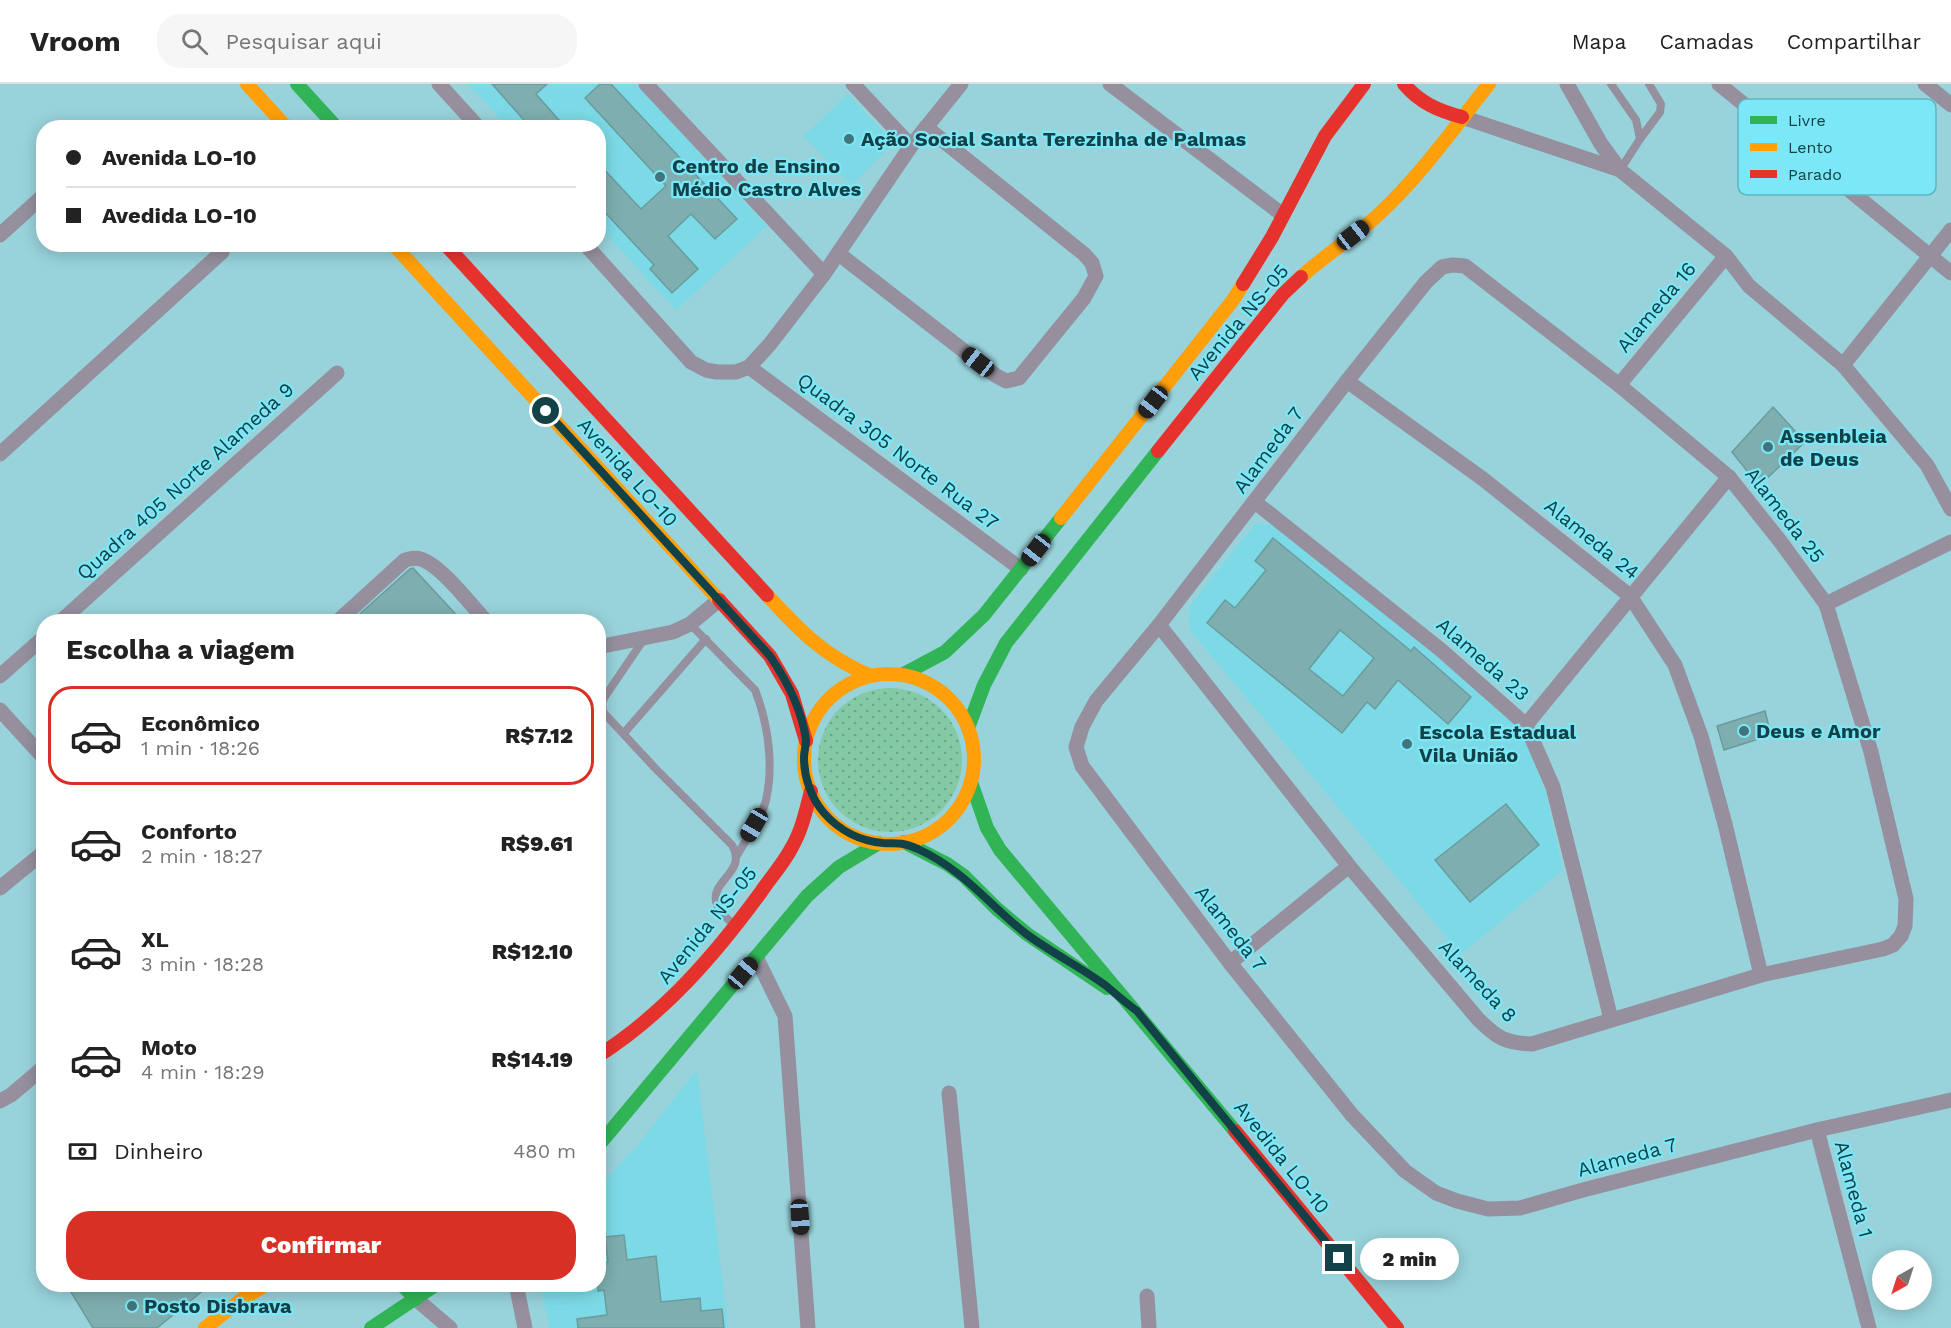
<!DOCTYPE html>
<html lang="pt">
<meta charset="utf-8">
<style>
:root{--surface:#fff;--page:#f6f6f6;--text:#222;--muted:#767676;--line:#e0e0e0;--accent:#d93025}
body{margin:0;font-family:"Work Sans",sans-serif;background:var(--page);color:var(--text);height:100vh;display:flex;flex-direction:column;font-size:22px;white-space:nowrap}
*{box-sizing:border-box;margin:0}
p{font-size:20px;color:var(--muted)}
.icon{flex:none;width:33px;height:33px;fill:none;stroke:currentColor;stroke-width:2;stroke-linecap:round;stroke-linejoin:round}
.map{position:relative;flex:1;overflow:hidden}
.drawer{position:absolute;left:36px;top:530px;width:570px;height:678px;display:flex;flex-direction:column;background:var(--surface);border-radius:24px;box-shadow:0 3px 15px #0003}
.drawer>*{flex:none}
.banner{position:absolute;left:36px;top:36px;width:570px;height:132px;border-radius:24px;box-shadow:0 3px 15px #0003;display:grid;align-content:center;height:132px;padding:0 30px;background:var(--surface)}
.needle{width:39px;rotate:219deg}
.controls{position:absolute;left:1872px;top:1166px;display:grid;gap:12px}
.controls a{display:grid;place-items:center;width:60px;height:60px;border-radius:50%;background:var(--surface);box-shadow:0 3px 15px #0003;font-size:30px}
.end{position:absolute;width:27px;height:27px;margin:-14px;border:8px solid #124248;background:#fff;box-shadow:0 0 0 3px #fff}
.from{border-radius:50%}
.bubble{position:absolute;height:42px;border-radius:21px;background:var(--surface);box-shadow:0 3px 15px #0003;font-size:20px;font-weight:800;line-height:42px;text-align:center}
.car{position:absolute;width:18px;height:36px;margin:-18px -9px;border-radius:8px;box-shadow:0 0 4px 2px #0007;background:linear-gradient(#222 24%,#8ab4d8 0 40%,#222 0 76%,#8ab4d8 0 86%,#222 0)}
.banner b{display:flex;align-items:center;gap:21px;height:57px;font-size:22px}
.banner b+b{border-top:2px solid var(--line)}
.banner i{width:15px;height:15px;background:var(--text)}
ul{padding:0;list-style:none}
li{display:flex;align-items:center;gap:18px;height:99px;margin:0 12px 9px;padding:0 18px;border:3px solid transparent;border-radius:24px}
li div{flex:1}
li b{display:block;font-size:22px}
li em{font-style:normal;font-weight:800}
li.on{border-color:var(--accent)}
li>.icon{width:54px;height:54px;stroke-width:1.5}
h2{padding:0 30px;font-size:27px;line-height:72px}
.pay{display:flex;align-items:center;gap:15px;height:66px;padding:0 30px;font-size:22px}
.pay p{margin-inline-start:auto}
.button{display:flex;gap:12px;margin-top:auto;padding:12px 30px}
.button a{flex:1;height:69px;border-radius:24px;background:var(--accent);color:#fff;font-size:24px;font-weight:800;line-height:69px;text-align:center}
header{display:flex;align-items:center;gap:36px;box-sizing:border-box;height:84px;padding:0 30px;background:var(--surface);border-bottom:2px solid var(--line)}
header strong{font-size:28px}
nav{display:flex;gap:33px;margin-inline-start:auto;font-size:21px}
.search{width:420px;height:54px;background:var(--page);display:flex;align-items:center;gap:15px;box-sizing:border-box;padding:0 21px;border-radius:24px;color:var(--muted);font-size:22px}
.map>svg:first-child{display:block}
</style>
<header>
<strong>Vroom</strong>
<div class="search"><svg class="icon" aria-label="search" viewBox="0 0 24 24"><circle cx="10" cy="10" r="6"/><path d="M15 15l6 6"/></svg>Pesquisar aqui</div>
<nav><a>Mapa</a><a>Camadas</a><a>Compartilhar</a></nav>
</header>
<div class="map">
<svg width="1951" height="1244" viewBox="0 0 1951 1244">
<defs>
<pattern id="grass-dots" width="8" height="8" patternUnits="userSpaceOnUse" patternTransform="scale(1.5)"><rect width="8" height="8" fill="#84caa7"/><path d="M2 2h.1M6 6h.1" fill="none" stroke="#6ba68a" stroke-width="1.8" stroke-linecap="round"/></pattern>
</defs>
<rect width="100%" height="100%" fill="#98d2da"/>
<g fill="#7cdae7">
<path d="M468,0H636L767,142L676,226L599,142L598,44L508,43Z"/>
<path d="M848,10L894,59L851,101L804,52Z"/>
<path d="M1255,440H1274L1434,567L1521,646L1545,706L1563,786L1461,870L1189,545L1190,522Z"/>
<path d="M697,986L728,1244H550L539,1200H598L599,1103L637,1062Z"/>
</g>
<circle fill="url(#grass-dots)" cx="890" cy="676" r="72"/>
<g fill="#7eaeaf" stroke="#699c9e" stroke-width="1.5" fill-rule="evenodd">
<path d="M492,0H547L536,10L566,44H531Z"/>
<path d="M600,0H611L737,135L715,155L691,130L668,152L698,185L672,209L650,185L654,181L598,121V79L641,125L666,102L585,14Z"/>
<path d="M1773,323L1805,358L1759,402L1732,368Z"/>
<path d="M1273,454L1411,567L1414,563L1471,613L1448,640L1398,596L1375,625L1367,618L1342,649L1207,539L1225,516L1235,524L1266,486L1255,477ZM1340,546L1374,574L1343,612L1309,585Z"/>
<path d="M413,484L462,537H352L410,485Z"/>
<path d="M1765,627L1771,651L1724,666L1717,642Z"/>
<path d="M1506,720L1539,761L1470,818L1435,776Z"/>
<path d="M624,1151L627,1176L656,1172L661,1218L700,1214L701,1227L722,1225L724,1244H578L577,1235L607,1231L604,1206L598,1207V1179L608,1178L605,1153Z"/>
<path d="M66,1200H211L157,1244H93Z"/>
</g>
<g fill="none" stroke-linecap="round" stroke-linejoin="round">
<g stroke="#958f9e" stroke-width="8">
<path d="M1611,0L1636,36L1640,55L1620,86"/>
<path d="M1640,55L1660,28L1661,20L1649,0"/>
<path d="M690,540L755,606C768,639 774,681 766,716C762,734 747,753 738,770"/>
<path d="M644,555L604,614L602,620L603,628L655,684L732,761C749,789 705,798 718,823C721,830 729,836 734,841"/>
<path d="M624,649L706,555"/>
</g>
<g stroke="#958f9e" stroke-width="15">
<path d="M439,0L479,44"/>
<path d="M646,0L824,190"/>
<path d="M853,0L911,62"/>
<path d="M1110,0L1283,131"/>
<path d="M1567,0L1601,60L1620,86L1726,172L1749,202L1843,281L1927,381L1951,425"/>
<path d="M1719,0L1951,189"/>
<path d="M1925,0L1951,21"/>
<path d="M1462,33L1620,86"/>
<path d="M0,151L44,111"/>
<path d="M585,160L691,278L706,286L717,288H736L749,283L770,260L824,190L911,62L961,0"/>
<path d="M839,170L995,291L1006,297L1019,294L1084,214L1096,192L1092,179L1084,170L926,43"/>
<path d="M1843,281L1951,146"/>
<path d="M749,283L1021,485"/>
<path d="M1347,297L1483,395L1630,512L1675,581L1701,652L1725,740L1761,891"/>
<path d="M1619,301L1726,172"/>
<path d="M0,370L222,168"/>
<path d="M1255,418L1441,566L1526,641L1553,703L1611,935"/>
<path d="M1826,520L1951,458"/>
<path d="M61,537L337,289"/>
<path d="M338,537L405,476C410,475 415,473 420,475C439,479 471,521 486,537"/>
<path d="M1159,541L1349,782L1478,935C1497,954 1505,959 1532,960L1761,891L1883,865L1893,861L1901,852L1905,842L1906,815L1871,668L1826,520L1780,457L1729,393L1619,301L1465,182L1453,181L1442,183L1426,198L1347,297L1159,541L1096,617L1082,643L1076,663L1082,682L1230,879L1352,1031L1405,1087L1436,1109L1457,1117L1488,1125L1520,1124L1583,1106L1817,1046L1951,1016"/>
<path d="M598,563L673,548L690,540L719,516"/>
<path d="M0,592L44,553"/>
<path d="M0,626L44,674"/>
<path d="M1526,641L1729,393"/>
<path d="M0,804L44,768"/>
<path d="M756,873L785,932L808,1244"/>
<path d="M1230,879L1349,782"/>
<path d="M949,1009L972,1244"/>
<path d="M0,1017L11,1011L44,983"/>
<path d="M1817,1046L1869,1244"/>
<path d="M516,1200L525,1244"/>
<path d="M1147,1212L1149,1244"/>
<path d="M416,1215L450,1244"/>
</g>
<g stroke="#30b455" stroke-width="14">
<path d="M297,0L337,44"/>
<path d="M902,591L945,568L984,531L1061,434"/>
<path d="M968,644L984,601L1006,559L1158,367"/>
<path d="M971,698L987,744L1000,766L1235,1047"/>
<path d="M904,758L947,780L964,792L997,825L1027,850L1107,904"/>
<path d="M598,1062L807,812L839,783L879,759"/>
<path d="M401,1200L416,1215"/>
<path d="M371,1244L437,1200"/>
</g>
<g stroke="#ff9f0a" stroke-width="14">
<path d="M247,0L287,44"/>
<path d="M393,160L719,516"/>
<path d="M1301,193C1326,170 1355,153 1379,130C1421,91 1454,44 1489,0"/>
<path d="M1061,434L1233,216L1243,200"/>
<path d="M767,511C800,547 825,573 871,592"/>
<circle cx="889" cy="675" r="85"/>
<path d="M205,1244L241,1216L267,1200"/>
</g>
<g stroke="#e5322d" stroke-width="14">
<path d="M1404,0C1420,19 1439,27 1462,33"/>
<path d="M445,160L767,511"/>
<path d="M1243,200L1272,153L1325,52L1364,0"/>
<path d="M1158,367L1283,210L1301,193"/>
<path d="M719,516L770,572L792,610L806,657"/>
<path d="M598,972C664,930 715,871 761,808C771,793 784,779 792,763C802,746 806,726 811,707"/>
<path d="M1235,1047L1397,1244"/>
</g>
</g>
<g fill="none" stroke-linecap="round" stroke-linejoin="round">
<path stroke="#124248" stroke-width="8" d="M546,327L770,572C787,597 802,625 806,656C806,661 804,668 804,674C804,693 811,714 824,729C839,746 860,757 883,759C899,760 902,758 918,765C965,787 986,818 1025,849C1050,868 1079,882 1105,901C1116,910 1126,919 1137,927L1339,1174"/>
</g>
<g fill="#41747b" stroke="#7ce7f6" stroke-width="2">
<circle cx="849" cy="55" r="6"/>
<circle cx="660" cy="93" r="6"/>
<circle cx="1768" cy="363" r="6"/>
<circle cx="1744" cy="647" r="6"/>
<circle cx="1407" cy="660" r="6"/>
<circle cx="132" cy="1222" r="6"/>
</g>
<g text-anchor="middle" stroke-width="4.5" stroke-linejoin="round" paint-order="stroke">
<g font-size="20" font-weight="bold" fill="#124248" stroke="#7ce7f6" text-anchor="start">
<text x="861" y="62">Ação Social Santa Terezinha de Palmas</text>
<text x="672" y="89">Centro de Ensino<tspan x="672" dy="23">Médio Castro Alves</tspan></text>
<text x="1780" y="359">Assenbleia<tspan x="1780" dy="23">de Deus</tspan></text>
<text x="1756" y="654">Deus e Amor</text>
<text x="1419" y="655">Escola Estadual<tspan x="1419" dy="23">Vila União</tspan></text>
<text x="144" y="1229">Posto Disbrava</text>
</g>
<g font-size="20" fill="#124248" stroke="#7ce7f6">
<text transform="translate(1656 223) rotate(-50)" y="7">Alameda 16</text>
<text transform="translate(1238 238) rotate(-50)" y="7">Avenida NS-05</text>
<text transform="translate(1268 366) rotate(-53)" y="7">Alameda 7</text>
<text transform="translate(898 367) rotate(37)" y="7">Quadra 305 Norte Rua 27</text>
<text transform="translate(628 388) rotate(48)" y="7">Avenida LO-10</text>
<text transform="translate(185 397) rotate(-42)" y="7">Quadra 405 Norte Alameda 9</text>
<text transform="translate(1785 431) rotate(52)" y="7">Alameda 25</text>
<text transform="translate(1592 455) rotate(39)" y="7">Alameda 24</text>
<text transform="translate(1483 575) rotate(41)" y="7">Alameda 23</text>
<text transform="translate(707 841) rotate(-51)" y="7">Avenida NS-05</text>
<text transform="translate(1231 844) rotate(52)" y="7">Alameda 7</text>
<text transform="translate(1478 897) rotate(47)" y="7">Alameda 8</text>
<text transform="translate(1282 1073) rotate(51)" y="7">Avedida LO-10</text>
<text transform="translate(1627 1073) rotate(-15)" y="7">Alameda 7</text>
<text transform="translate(1854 1105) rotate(75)" y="7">Alameda 1</text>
</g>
</g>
<rect x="1738" y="15" width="198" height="96" rx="9" fill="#7ce7f6" stroke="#5cb6c2" stroke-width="1.5"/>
<rect x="1750" y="32" width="27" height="8" fill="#30b455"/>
<rect x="1750" y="59" width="27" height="8" fill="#ff9f0a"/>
<rect x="1750" y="86" width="27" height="8" fill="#e5322d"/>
<g font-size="16" fill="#124248">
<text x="1788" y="42">Livre</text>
<text x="1788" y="69">Lento</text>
<text x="1788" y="96">Parado</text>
</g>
</svg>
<div class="controls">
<a><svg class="needle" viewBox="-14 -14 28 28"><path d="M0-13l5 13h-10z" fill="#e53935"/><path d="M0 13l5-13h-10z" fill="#767676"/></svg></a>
</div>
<i class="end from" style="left:546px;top:327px"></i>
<i class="end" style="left:1339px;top:1174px"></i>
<div class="bubble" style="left:1360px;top:1154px;width:99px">2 min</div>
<i class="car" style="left:1353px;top:151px;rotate:52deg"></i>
<i class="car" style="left:978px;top:278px;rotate:308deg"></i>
<i class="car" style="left:1153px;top:318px;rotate:218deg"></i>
<i class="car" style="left:1036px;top:466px;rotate:218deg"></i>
<i class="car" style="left:754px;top:741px;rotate:210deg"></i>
<i class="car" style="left:743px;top:889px;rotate:40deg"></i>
<i class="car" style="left:800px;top:1133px;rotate:176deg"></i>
<div class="banner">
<b><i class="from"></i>Avenida LO-10</b>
<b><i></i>Avedida LO-10</b>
</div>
<section class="drawer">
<h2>Escolha a viagem</h2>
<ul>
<li class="on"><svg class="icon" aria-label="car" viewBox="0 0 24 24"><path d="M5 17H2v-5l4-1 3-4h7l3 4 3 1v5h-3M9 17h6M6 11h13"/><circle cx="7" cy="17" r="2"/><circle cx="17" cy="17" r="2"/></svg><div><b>Econômico</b><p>1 min · 18:26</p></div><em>R$7.12</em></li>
<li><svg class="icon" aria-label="car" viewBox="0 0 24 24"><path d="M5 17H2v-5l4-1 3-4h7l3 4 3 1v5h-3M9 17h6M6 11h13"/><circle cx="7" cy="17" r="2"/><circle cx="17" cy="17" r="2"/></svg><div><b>Conforto</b><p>2 min · 18:27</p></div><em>R$9.61</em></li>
<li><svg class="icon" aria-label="car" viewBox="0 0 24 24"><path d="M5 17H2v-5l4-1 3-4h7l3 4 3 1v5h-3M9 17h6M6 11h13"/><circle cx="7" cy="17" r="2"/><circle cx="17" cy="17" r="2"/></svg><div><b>XL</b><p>3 min · 18:28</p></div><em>R$12.10</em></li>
<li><svg class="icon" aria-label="car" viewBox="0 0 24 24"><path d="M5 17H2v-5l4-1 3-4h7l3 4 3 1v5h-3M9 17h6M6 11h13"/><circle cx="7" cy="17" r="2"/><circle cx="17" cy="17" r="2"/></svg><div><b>Moto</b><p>4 min · 18:29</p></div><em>R$14.19</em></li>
</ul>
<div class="pay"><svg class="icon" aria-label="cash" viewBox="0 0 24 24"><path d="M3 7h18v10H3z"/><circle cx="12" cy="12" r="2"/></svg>Dinheiro<p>480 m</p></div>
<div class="button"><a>Confirmar</a></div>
</section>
</div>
